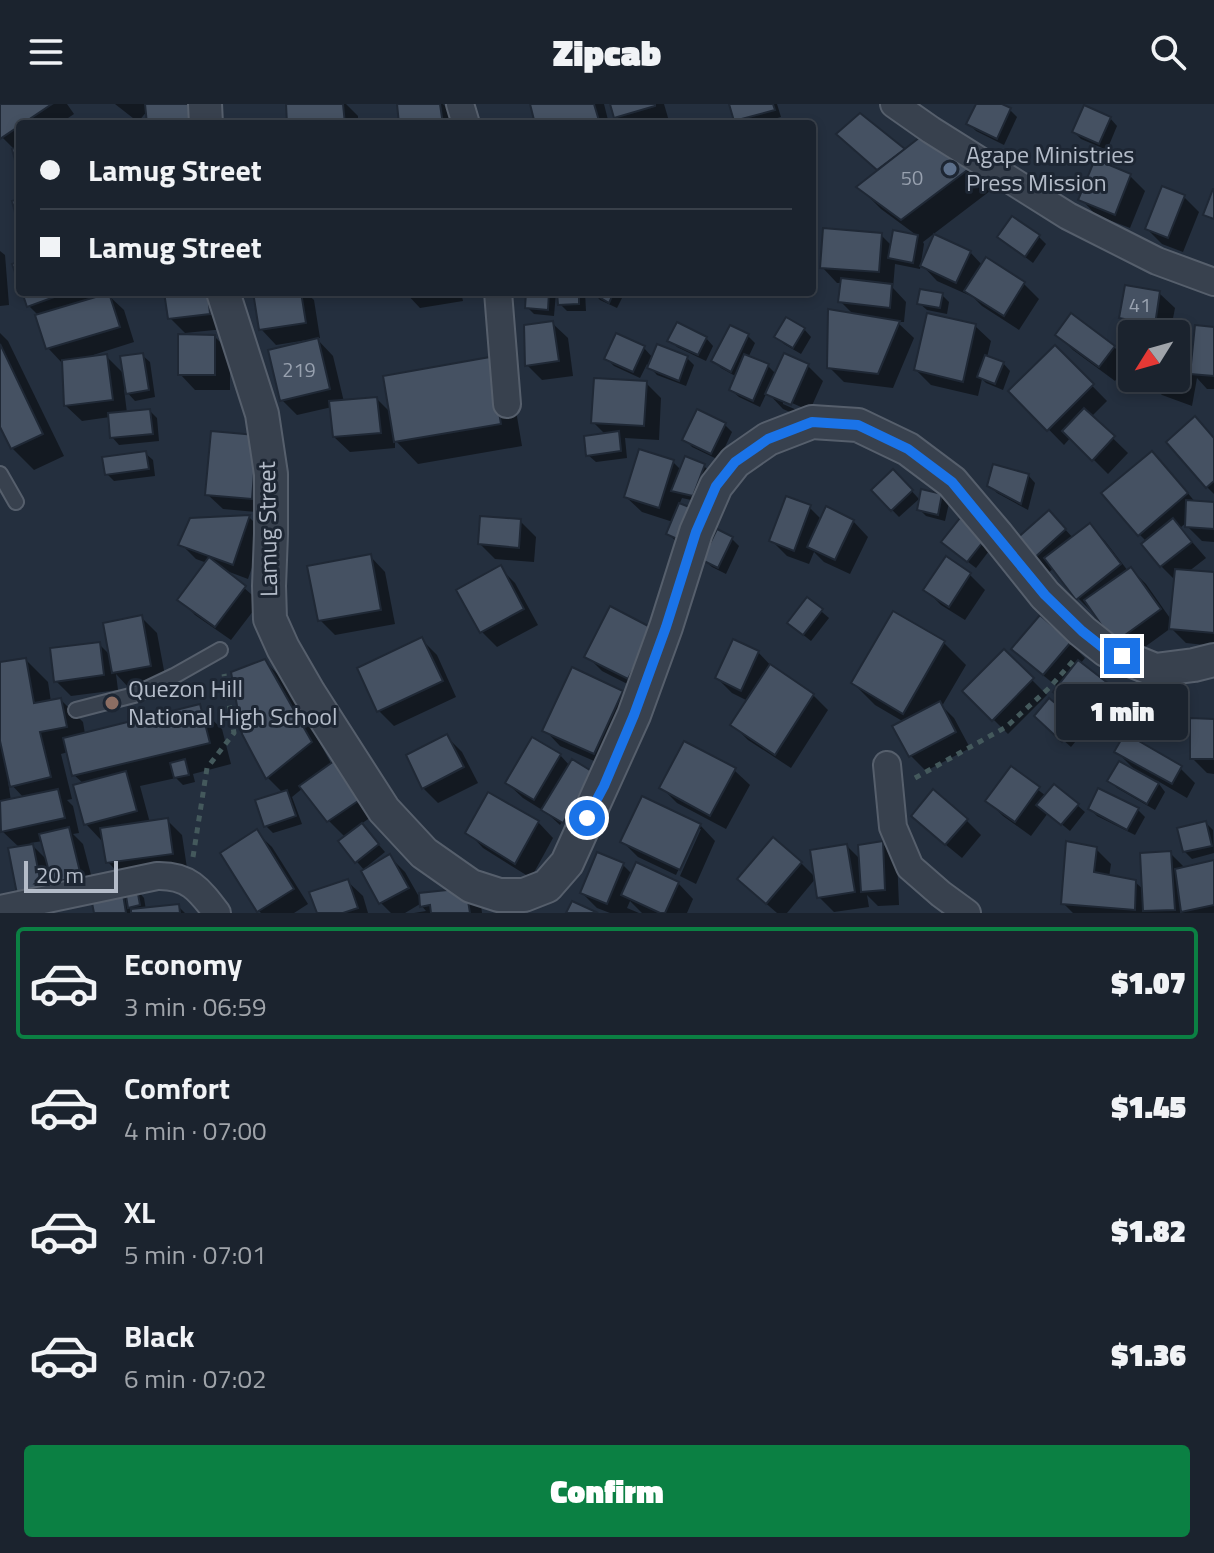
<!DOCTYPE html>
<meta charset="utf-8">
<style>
:root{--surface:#1b232e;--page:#282f3a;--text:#f1f3f6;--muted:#a0a4aa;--line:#39404a;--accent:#0b8043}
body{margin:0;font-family:"Titillium Web",sans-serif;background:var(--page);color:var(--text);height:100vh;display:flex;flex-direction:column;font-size:30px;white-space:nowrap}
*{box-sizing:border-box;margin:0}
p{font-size:26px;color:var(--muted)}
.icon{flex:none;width:44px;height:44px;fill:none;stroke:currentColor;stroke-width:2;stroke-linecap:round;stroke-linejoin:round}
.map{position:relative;height:809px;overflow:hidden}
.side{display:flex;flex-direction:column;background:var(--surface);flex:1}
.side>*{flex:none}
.banner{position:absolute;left:16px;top:16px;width:800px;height:176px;border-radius:8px;box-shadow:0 4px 12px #0003,0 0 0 2px var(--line);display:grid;align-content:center;height:176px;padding:0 24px;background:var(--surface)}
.needle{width:52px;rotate:233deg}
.controls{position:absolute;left:1118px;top:216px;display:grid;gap:16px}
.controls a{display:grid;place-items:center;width:72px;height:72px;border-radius:8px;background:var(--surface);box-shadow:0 4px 12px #0003,0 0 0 2px var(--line);font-size:40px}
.scale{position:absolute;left:24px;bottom:20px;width:94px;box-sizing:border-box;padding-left:8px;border:4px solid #b4bcc9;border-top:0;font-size:22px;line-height:28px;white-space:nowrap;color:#b4bcc9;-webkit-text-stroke:6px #1d2633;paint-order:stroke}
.end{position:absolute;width:36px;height:36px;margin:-18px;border:10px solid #1a73e8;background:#fff;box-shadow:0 0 0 4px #fff}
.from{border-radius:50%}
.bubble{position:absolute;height:56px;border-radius:8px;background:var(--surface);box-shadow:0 4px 12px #0003,0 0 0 2px var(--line);font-size:26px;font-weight:800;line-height:56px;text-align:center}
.banner b{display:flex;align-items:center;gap:28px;height:76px;font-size:30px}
.banner b+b{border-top:2px solid var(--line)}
.banner i{width:20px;height:20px;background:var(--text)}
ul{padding:14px 0 0;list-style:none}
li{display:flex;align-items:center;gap:24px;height:112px;margin:0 16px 12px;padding:0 8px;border:4px solid transparent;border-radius:8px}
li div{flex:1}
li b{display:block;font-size:30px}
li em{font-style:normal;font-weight:800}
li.selected{border-color:var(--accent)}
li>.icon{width:72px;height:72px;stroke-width:1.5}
.action{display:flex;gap:16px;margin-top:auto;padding:16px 24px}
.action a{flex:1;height:92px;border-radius:8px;background:var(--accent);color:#fff;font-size:32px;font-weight:800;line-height:92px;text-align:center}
header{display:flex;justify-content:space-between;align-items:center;height:104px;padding:0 24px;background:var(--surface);font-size:36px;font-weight:800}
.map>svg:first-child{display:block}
</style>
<header><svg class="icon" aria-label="menu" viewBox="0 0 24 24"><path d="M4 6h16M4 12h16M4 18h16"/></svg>Zipcab<svg class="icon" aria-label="search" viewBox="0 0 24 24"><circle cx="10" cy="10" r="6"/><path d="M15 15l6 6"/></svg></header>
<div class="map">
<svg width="1214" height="809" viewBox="0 0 1214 809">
<rect width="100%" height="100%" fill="#242f3e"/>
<g fill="#0007" fill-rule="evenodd">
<path d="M0,0H67L74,10L59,20H20V67L15,46L0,31Z"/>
<path d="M115,0H207L208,20H150L148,6L138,18Z"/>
<path d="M295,0H346L358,12V20H289Z"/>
<path d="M399,0H443L454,11L455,20H401Z"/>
<path d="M532,0H604L609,20H537Z"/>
<path d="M612,0H664L669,17L660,20H623L616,13Z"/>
<path d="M732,0H777L781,13L756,20H740L736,16Z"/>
<path d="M978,0H997L1010,6L1017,13L1004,41L976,27L969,20Z"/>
<path d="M1110,14L1117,22L1107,46L1081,35L1074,28Z"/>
<path d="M924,33L968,66L990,87L923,138L924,140L920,165L895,160L893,184L906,198L904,218H897L914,234L893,284L844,278L829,263L855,212L840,197L843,179H837L822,163L881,131L892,142L895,129L919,133L881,105L859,83L880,67L854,45L905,48Z"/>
<path d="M812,54L818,60L817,105H812Z"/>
<path d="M1130,72L1145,87L1130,124L1096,111L1081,95Z"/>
<path d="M1184,93L1199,108L1183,148L1162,140L1147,125Z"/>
<path d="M812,131L816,134L818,160H812Z"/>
<path d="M1038,132L1046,140L1033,159L999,133Z"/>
<path d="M0,147L5,151L9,201L0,202Z"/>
<path d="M970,148L983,162L1024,180L1039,195L1019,226L982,202L973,193L937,177L922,161Z"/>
<path d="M24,188H101L103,193L108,191L124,206L134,238L90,252V254L106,252L125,271L142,251L150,258L155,293L135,297L124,285L127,309L150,307L157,314L159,337L119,341L112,333L110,313L82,317L66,302L63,260L48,244L37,210L29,202Z"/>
<path d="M166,188L221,190L224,225L185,229L170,214Z"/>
<path d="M258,188H305L314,196L320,234H316L333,252L344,298L377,295L391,309L511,277L522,342L418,360L395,336V344L350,348L334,333L332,303L297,311L282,296L308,239L307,236L276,241L261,225Z"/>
<path d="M405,188H461L463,197L420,204Z"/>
<path d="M528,188H556L554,212L534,210L527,203Z"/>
<path d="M559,188H585L586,207H567L560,200Z"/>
<path d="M593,188H625L617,204L600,196Z"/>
<path d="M1159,189L1175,204L1170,230L1137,229L1121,214Z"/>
<path d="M942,191L949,198L947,210L927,206L919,199Z"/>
<path d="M552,219L568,234L573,272L542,276L527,261Z"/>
<path d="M975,222L991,237L987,253L1003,259L1010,267L1003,286L986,279L982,275L978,292L931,281L916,266Z"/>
<path d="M804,225L811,233L801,250L784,240L777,232Z"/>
<path d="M1214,225V285H1207L1197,274L1192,302L1162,291L1146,276V274H1176V234L1186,237L1194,246Z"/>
<path d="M0,229L8,237L64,352L34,366L12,344L0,319Z"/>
<path d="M1058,231L1114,243L1129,258L1115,277L1073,246Z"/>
<path d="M748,232L755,239L748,254L768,262L776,270L808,262L823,277L806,315L783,305L767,288L760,303L739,293L731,286L737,273L721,264L714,257ZM783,295L801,303L799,307L783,300Z"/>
<path d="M215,233L230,248V286H195L180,270Z"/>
<path d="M706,234L713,242L706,257L677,243L670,236Z"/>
<path d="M644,244L653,254H687L694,261L686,282L657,271L647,260L640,274L614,262L607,255Z"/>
<path d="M1055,244L1107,297L1091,313L1128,349L1108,370L1071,333L1064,341L1011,287Z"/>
<path d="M646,279L661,294L659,336L625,334L627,354L596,358L588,351L606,331L593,318Z"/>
<path d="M725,321L732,328L719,356L692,343L685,335Z"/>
<path d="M256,333L266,409L223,405L207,390Z"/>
<path d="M1214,334V390L1207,383Z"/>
<path d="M145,349L153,356L155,372L114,377L107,370Z"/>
<path d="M673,358L681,366L704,362L711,369L700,398L682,394L679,401L692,444L676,437L668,430L673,418L642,408L626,393Z"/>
<path d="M1167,364L1196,399L1214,400V438L1202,437L1187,422V418L1180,424L1206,454L1188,468L1214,470V542L1186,539L1171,524L1131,553L1095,508L1093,509L1078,494L1054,464L1048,469L1033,454L1064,424L1073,434L1090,422L1105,437L1128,467L1131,465L1146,480L1172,517L1176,477L1161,462L1147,438L1139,430Z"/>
<path d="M893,367L919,395L899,413L873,386Z"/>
<path d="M1028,371L1035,379L1028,406L997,389L989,381Z"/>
<path d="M941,392L949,399L945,417L926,412L919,405Z"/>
<path d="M809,403L822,416L853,417L868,433L850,470L824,458L814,448L809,460L787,452L771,436Z"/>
<path d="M249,413L264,428L248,475L224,466L260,498L231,536L195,511L180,495L207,459L196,455L181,440Z"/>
<path d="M520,417L536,433L534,458L495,455L480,440Z"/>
<path d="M961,417L992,443L976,464L951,445Z"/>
<path d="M732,435L739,442L726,470L712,463L704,456Z"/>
<path d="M370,452L385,468L395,520L335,531L320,516Z"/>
<path d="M946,455L970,471L985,486L965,516L941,501L926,486Z"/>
<path d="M500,464L515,479L538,521L497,543L482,528Z"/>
<path d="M808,496L829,514L811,537L797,526Z"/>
<path d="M894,510L944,539L966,561L942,602L954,614L970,644L926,667L911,652L895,623L904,618L875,601L853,579Z"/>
<path d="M141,513L157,529L166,577L129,584L116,570L118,586L71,592L56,577L99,540L111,552Z"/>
<path d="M652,526L643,588L602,567L587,552Z"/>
<path d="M422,536L437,551L456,593L394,622L379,607Z"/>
<path d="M1070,539L1085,554L1080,560L1116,589L1131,604L1109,633L1071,603L1056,588L1059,584L1029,560Z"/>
<path d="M758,548L773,564L813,591L828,606L791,664L748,636L733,621L748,597L732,589L717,574Z"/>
<path d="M1004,548L1047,591L1008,630L965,587Z"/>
<path d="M26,556L48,578L51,598L61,596L83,618L85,630L199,603L222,625L231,660L193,670L195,678L183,681L176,674L140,682L150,719L167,716L182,731L187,764L123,774L108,758L104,735L101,736L86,720L84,680L74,671L68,648L61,650L72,695L67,696L73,702L79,729L73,730L83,740L96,790L137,786L144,794L146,806L178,802L185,809H96L92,788L69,793L52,776L56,800L34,804L20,744L2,727V724H0V560ZM8,677L24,694L11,697ZM43,737L49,758L30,739Z"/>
<path d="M265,557L287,580L332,661L374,711L361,720L385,748L365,764L366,766L390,753L405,768L418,791L465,786L481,801L482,809H414L426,807L420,800L405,809H391L381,799L365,767L340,738L346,734L329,717L303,684L292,693L302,720L273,729L266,722L283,689L267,673Z"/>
<path d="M573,566L622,589L637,604L610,664L560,642L545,626Z"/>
<path d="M1049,597L1084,627L1071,643L1044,619Z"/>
<path d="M1214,617V670L1207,669L1192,654Z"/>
<path d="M447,633L462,648L478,679L438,699L423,684Z"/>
<path d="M1117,648L1180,664L1195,679L1187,694L1156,676L1165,688L1155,706L1117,684L1110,677L1136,667Z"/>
<path d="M560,651L570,662L589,671L560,721L547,709L523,694L507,679Z"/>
<path d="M1011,665L1046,692L1077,701L1085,708L1070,727L1048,709L1031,732L1003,712L988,697Z"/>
<path d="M734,666L750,681L726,725L677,699L662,684Z"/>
<path d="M1090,705L1138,706L1145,713L1135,731L1097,712Z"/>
<path d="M966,716L981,731L962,754L929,727Z"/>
<path d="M538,718L553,734L531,774L483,744L468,728Z"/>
<path d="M1206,719L1213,726L1214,749L1192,755L1184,747Z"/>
<path d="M700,721L715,737L696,780L680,772L701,725H697L676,771L638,753L623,738Z"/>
<path d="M256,728L272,743L308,800L294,809H261L259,807Z"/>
<path d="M882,739L897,754L899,801L878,802L867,791L869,803L834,808L819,793L847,742L861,756Z"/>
<path d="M1096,745L1111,760L1109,773L1135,778L1144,786L1170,749L1186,765L1214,758V809H1073L1063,799Z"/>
<path d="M801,759L816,774L787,809H777L755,790Z"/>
<path d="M623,761L632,770L678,779L693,795L687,809H642L630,797L627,804L639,809H610L597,804L582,789Z"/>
<path d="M347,777L363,792L368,809H319Z"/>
</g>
<g fill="#455162" stroke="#1f2835" stroke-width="2">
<path d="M0,0H52L0,35Z"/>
<path d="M145,0H194L195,16L147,20Z"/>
<path d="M286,0H343L345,20H287Z"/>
<path d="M397,0H440L443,20H399Z"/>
<path d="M530,0H594L600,20H535Z"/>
<path d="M610,0H655V2L614,14Z"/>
<path d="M729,0H773L775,6L734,17Z"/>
<path d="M976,0H1002L1011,4L997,35L966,20Z"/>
<path d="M1084,1L1111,13L1099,40L1072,28Z"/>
<path d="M860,9L905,45L877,66L836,30Z"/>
<path d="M924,30L970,64L901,116L856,83Z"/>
<path d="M20,43V75L12,45Z"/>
<path d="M1095,55L1131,70L1115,111L1078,96Z"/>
<path d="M1162,82L1185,91L1168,134L1145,125Z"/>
<path d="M1213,85H1214V115L1203,111Z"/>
<path d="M20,95V127L12,97Z"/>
<path d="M1012,112L1040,131L1025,153L997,133Z"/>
<path d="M823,124L882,129L879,168L820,164Z"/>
<path d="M893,126L918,131L913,159L888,154Z"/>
<path d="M934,130L971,147L956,179L920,162Z"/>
<path d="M986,153L1025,178L1004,212L964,187Z"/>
<path d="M20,157V182L12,160Z"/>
<path d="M841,174L892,180L890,204L838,198Z"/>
<path d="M1125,181L1160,187L1155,221L1119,214Z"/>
<path d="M920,185L943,189L940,204L917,200Z"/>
<path d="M22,188H68L27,203Z"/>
<path d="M164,188H208L210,210L168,215Z"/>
<path d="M253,188H301L306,219L259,226Z"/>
<path d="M526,188H549L548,206L525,204Z"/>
<path d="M557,188H579V200L558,201Z"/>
<path d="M591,188H614L609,199Z"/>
<path d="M109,189L120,223L46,245L35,211Z"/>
<path d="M828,205L900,217L878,270L827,264Z"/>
<path d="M927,209L976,220L963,278L914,266Z"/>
<path d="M1071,209L1115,242L1099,263L1055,231Z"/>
<path d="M786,213L805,224L793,244L774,233Z"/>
<path d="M553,217L559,257L525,262L524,221Z"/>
<path d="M677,218L707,233L698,251L667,237Z"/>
<path d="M730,221L749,230L731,268L711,257Z"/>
<path d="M1195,221L1214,223V272L1190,270Z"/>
<path d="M616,229L645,242L633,268L604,255Z"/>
<path d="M178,230L215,231V271H178Z"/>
<path d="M1176,232L1187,236L1177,289L1144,276V274H1176Z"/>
<path d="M318,234L330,285L280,297L268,246Z"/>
<path d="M0,240L43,330L11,345L0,323Z"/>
<path d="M657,240L688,252L679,277L647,264Z"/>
<path d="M1055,241L1094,280L1047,327L1008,287Z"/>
<path d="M143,249L149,286L126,290L120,252Z"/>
<path d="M784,249L809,260L791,301L765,290Z"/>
<path d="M107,250L113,296L64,302L62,256Z"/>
<path d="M744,250L769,260L753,297L729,286Z"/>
<path d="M985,251L1004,258L995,280L977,273Z"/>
<path d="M490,253L501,320L394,338L383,272Z"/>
<path d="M594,274L647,277L644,322L591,319Z"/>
<path d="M377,293L381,329L333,333L329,297Z"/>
<path d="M1084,304L1115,332L1092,357L1062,327Z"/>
<path d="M150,305L153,330L110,334L108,309Z"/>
<path d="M697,305L726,319L711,350L682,336Z"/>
<path d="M1195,312L1214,334V377L1206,384L1166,338Z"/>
<path d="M211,327L257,331L252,395L205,391Z"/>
<path d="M619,327L621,347L586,352L584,332Z"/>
<path d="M639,345L674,356L659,404L624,393Z"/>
<path d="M146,347L149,365L105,371L102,353Z"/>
<path d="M1152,347L1188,389L1138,432L1101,389Z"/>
<path d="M685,352L705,360L693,392L671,387Z"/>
<path d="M993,360L1029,370L1021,400L987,382Z"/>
<path d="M893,365L913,386L891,407L871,386Z"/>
<path d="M921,385L942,390L938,411L917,406Z"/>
<path d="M786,392L811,401L794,447L769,437Z"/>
<path d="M1186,396L1214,398V425L1185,423Z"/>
<path d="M679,399L697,406L684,438L666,430Z"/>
<path d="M826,402L854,416L835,456L807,443Z"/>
<path d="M1049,406L1066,425L1032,456L1015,436Z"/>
<path d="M250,411L233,461L178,441L190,414Z"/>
<path d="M480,412L521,415L519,444L478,440Z"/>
<path d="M960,414L986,434L967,458L941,438Z"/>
<path d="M1173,414L1192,438L1160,463L1141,440Z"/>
<path d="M1090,419L1121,460L1076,496L1044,454Z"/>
<path d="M717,425L733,433L718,464L702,456Z"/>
<path d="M371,450L381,506L318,517L307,462Z"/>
<path d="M946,452L971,469L949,503L923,486Z"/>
<path d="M209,453L246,482L215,523L177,496Z"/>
<path d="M501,461L524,505L480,529L456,486Z"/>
<path d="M1131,463L1161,505L1114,539L1084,496Z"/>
<path d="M1175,465L1214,468V529L1169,525Z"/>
<path d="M807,493L823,505L803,531L787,519Z"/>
<path d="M610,502L654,525L628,575L584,553Z"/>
<path d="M893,507L945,537L903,610L851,579Z"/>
<path d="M142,511L151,562L112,569L103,519Z"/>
<path d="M1040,511L1071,538L1043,571L1011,545Z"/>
<path d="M422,533L443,577L377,608L357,564Z"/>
<path d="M733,535L759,547L741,587L715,574Z"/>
<path d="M100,538L104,571L54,578L50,544Z"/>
<path d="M1004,545L1034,574L992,617L962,587Z"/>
<path d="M26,554L34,599L61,594L67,623L40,628L51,673L10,683L0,637V558Z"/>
<path d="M265,555L312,638L266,675L242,630L231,568Z"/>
<path d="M1078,556L1118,587L1093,619L1053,588Z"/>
<path d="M770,560L814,590L775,651L730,621Z"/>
<path d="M572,563L623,587L594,650L542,627Z"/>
<path d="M1049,594L1078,618L1062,638L1034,612Z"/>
<path d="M940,597L956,628L909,653L892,622Z"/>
<path d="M200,600L210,639L72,672L63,634Z"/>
<path d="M1190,614L1214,615V655H1190Z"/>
<path d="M1125,629L1182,662L1172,680L1114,648Z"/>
<path d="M447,630L464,663L422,685L406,651Z"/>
<path d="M532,633L561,650L534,696L505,679Z"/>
<path d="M684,637L736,664L710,712L659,684Z"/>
<path d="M185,655L189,671L174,674L170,659Z"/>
<path d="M572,655L593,668L563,719L541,706Z"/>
<path d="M334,657L361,695L327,718L299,682Z"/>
<path d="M1119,657L1159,679L1147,700L1107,677Z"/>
<path d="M1011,662L1040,683L1015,718L985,697Z"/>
<path d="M126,667L137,707L84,721L73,681Z"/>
<path d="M1054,680L1079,700L1061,721L1036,701Z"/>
<path d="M1098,684L1139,704L1127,726L1088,705Z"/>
<path d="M58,685L65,714L1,728L0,697Z"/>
<path d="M933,685L968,715L945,741L911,712Z"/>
<path d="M287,686L296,712L264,723L255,696Z"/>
<path d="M488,688L539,717L515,760L465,729Z"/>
<path d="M642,692L701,720L680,766L620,738Z"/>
<path d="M168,714L173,750L106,759L100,724Z"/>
<path d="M1206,717L1212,742L1183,748L1177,724Z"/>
<path d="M362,719L379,740L355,759L338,737Z"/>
<path d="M69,723L81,772L52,779L39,730Z"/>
<path d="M257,725L294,785L257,808L220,749Z"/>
<path d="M773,733L802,758L766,800L737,775Z"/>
<path d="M883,737L885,786L861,788L858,741Z"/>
<path d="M1066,737L1097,743L1094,768L1136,776L1135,806L1061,800Z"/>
<path d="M33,740L42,785L17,790L8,744Z"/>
<path d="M847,740L855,788L817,794L810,746Z"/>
<path d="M1171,747L1175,806L1143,807L1140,749Z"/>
<path d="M597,748L624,759L607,800L580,789Z"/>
<path d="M390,750L409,784L379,800L361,767Z"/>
<path d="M1214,756V801L1181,808L1175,765Z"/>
<path d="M636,758L679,778L665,809H660L621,791Z"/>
<path d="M348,775L358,804L343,809H317L309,788Z"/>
<path d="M122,784L126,809H94L90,789Z"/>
<path d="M137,784L140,801L128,804L125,786Z"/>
<path d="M466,784L470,809H431L430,801L420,803L419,789Z"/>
<path d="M572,797L598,809H566Z"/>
<path d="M179,800L180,809H131V805Z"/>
</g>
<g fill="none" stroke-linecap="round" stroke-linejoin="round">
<g stroke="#565f6c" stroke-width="18">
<g id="service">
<path d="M0,370L16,398"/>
<path d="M76,606L134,591L174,572L220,546"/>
</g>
</g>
<g stroke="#565f6c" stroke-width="30">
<g id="minor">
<path d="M460,0L466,20"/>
<path d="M894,0L931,26L1068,112L1157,157L1214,178"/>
<path d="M498,188L507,300"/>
<path d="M887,661L893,723L910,763L941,790L967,809"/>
<path d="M0,805L157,772C188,771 199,785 217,809"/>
</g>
</g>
<g stroke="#565f6c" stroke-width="36">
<g id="tertiary">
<path d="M205,0L206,20"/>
<path d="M223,188L262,310L271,370V430L269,482L270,515L283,544L309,589L384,706L424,749L471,782L499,791H524L547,782L567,759L634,611L666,523L696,428L716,382L735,358L768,335L812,318L858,321L908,345L952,378L997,431L1045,491L1082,527L1106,546L1155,566L1194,561L1214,556"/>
</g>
</g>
<g stroke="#44595c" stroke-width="5" stroke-dasharray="6 6" stroke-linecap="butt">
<path d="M915,674L1006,623L1049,584L1073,557"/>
<path d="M193,753L207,664L234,629L224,570"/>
</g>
<use href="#service" stroke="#38414e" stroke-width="14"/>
<use href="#minor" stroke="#38414e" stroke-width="26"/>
<use href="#tertiary" stroke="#38414e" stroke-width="32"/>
</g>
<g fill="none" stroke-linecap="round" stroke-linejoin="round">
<path stroke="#1a73e8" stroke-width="10" d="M587,714L604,682L634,611L666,523L696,428L716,382L735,358L768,335L812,318L858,321L908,345L952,378L1045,491L1082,527L1106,546L1122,552"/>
</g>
<circle fill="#5c6f8a" stroke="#1d2633" stroke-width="3" cx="950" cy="65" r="8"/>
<circle fill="#8d6e63" stroke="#1d2633" stroke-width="3" cx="112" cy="599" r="8"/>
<g text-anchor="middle" stroke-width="6" stroke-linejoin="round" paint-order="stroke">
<g font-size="20" fill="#98a1af">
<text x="912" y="81">50</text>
<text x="1140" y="208">41</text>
<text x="299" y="273">219</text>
</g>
<g font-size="24" fill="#b4bcc9" stroke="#1d2633" text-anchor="start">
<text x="966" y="59">Agape Ministries<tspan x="966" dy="28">Press Mission</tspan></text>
<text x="128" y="593">Quezon Hill<tspan x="128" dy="28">National High School</tspan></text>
</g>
<g font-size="24" fill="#b4bcc9" stroke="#1d2633">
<text transform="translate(268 425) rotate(-91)" y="8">Lamug Street</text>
</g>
</g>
</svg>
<div class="controls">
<a><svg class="needle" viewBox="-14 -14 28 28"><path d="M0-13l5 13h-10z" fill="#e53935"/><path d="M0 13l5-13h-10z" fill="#a0a4aa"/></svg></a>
</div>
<div class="scale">20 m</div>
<i class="end from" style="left:587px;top:714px"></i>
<i class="end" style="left:1122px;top:552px"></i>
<div class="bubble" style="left:1056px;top:580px;width:132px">1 min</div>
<div class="banner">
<b><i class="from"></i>Lamug Street</b>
<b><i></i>Lamug Street</b>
</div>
</div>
<section class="side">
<ul>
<li class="selected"><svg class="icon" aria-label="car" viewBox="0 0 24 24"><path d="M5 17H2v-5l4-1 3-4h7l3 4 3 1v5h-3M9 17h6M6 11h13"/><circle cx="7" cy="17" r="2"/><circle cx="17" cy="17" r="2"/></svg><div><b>Economy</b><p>3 min · 06:59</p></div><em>$1.07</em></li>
<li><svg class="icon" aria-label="car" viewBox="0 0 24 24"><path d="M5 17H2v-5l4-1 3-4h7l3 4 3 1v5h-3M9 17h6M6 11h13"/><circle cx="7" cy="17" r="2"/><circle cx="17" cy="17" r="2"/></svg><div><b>Comfort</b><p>4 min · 07:00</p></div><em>$1.45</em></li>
<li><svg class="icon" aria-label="car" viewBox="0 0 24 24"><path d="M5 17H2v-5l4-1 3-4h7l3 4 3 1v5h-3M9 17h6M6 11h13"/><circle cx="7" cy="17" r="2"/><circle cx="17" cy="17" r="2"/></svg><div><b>XL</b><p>5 min · 07:01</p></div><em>$1.82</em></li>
<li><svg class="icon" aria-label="car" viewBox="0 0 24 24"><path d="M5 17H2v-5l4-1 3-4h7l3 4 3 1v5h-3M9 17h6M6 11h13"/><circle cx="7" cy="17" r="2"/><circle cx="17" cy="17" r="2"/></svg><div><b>Black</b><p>6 min · 07:02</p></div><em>$1.36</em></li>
</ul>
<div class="action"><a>Confirm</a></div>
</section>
